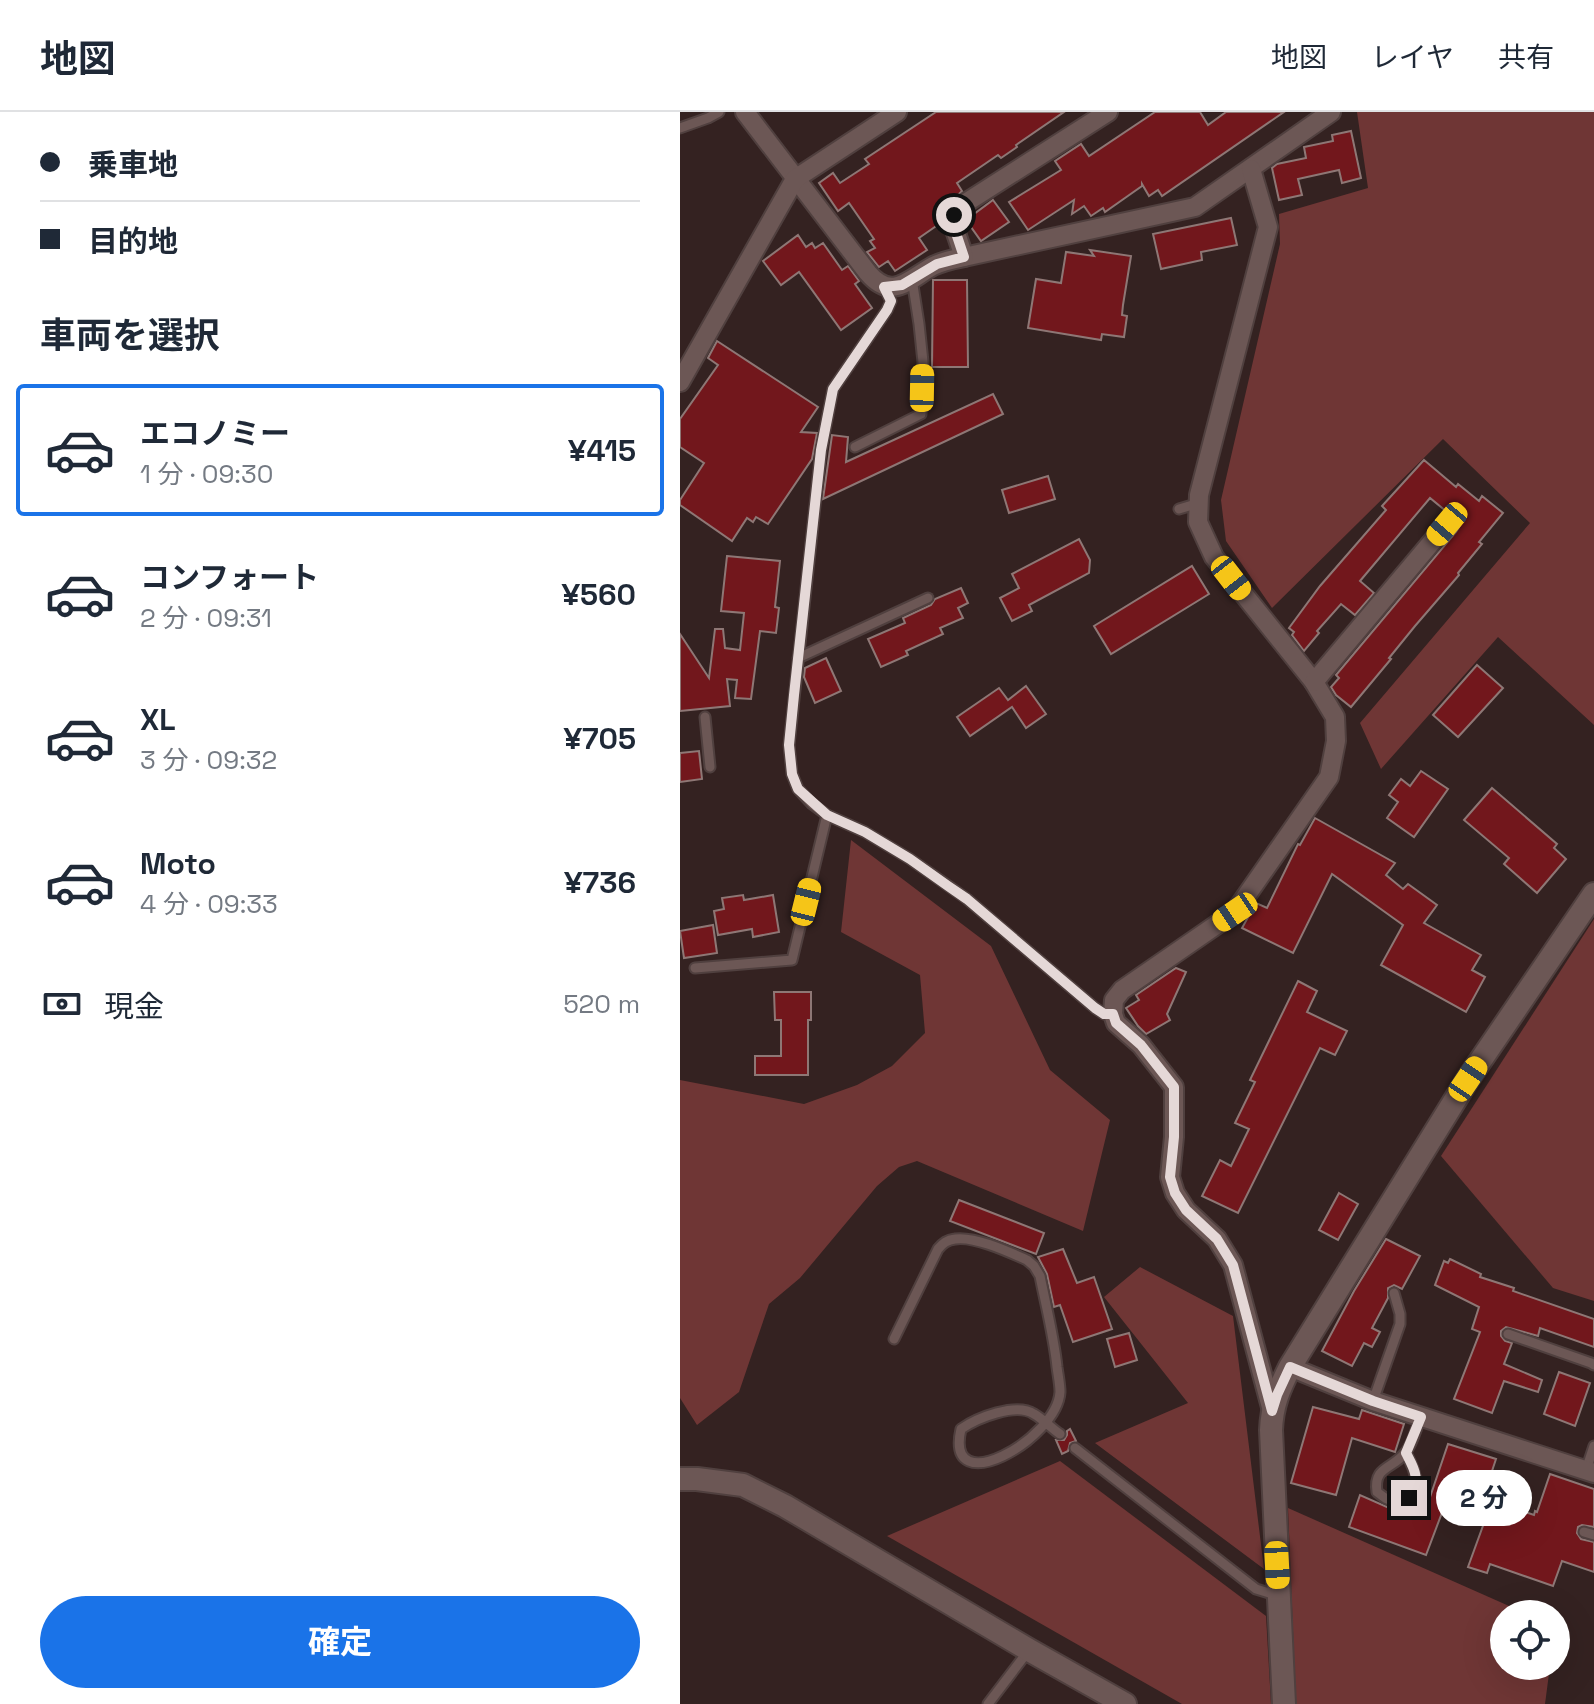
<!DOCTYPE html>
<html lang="ja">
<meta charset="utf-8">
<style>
:root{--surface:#fff;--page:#f6f6f7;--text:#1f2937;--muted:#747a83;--line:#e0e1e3;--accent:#1a73e8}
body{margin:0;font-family:"Space Grotesk","Noto Sans JP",sans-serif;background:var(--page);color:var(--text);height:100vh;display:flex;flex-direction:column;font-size:30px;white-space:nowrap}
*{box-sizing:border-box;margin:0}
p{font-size:26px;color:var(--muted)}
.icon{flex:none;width:44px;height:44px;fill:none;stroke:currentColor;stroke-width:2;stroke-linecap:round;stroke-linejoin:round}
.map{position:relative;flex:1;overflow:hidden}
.side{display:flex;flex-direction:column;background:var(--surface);width:680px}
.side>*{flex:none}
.hud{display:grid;align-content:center;height:176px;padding:0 40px;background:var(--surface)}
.controls{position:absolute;left:810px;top:1488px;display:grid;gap:16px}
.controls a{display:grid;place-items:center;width:80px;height:80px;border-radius:50%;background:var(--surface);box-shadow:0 8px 32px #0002;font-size:40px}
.end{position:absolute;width:36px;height:36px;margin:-18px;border:10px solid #e5d8d7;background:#111;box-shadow:0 0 0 4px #111}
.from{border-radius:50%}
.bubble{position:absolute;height:56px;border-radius:28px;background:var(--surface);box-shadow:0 8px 32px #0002;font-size:26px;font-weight:700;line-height:56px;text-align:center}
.car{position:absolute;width:24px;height:48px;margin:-24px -12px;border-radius:10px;box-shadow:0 0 6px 2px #0007;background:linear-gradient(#f5c518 24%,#345 0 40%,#f5c518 0 76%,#345 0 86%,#f5c518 0)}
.hud b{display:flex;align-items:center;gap:28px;height:76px;font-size:30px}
.hud b+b{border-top:2px solid var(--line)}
.hud i{width:20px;height:20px;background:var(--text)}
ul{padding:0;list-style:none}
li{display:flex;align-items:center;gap:24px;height:132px;margin:0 16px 12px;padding:0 24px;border:4px solid transparent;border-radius:8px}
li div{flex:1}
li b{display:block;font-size:30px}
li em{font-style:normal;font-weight:700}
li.current{border-color:var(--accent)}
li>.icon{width:72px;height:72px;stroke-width:1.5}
h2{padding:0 40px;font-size:36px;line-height:96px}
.pay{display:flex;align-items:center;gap:20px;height:88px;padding:0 40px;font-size:30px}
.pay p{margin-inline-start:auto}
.cta{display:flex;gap:16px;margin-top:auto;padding:16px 40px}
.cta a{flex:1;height:92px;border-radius:48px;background:var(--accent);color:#fff;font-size:32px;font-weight:700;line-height:92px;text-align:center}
header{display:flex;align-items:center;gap:48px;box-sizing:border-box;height:112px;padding:0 40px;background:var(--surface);border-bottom:2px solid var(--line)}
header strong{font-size:38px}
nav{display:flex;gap:44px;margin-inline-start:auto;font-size:28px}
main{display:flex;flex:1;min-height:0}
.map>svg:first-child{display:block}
</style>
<header>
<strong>地図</strong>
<nav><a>地図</a><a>レイヤ</a><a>共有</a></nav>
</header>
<main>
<section class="side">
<div class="hud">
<b><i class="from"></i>乗車地</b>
<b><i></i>目的地</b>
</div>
<h2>車両を選択</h2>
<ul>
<li class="current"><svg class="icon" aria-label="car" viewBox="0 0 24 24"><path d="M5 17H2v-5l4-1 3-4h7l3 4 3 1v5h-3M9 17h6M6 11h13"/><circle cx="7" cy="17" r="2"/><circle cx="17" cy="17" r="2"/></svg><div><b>エコノミー</b><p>1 分 · 09:30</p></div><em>¥415</em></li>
<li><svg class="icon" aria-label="car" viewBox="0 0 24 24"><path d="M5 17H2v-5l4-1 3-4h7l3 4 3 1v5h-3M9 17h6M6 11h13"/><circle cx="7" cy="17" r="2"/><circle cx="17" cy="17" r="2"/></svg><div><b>コンフォート</b><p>2 分 · 09:31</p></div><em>¥560</em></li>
<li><svg class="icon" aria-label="car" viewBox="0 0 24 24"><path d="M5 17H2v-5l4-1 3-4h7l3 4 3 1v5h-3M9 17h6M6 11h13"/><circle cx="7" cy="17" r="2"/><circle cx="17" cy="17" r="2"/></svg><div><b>XL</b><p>3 分 · 09:32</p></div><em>¥705</em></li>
<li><svg class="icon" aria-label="car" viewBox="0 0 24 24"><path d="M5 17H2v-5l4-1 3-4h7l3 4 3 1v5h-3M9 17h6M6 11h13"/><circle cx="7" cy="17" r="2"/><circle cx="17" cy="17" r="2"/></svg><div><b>Moto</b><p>4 分 · 09:33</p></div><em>¥736</em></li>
</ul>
<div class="pay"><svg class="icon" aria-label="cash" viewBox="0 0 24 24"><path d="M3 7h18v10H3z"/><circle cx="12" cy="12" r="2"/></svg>現金<p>520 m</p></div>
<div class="cta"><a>確定</a></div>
</section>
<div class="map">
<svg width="914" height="1592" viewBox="0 0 914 1592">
<rect width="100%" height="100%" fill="#342221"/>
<g fill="#6f3635">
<path d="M677,0H914V613L818,525L701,657L680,611L850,411L763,327L592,496L546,429L541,388L600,132L599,102L688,76Z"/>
<path d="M171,728L311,834L370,958L430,1008L403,1119L237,1049L219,1055L197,1074L120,1166L89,1192L59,1280L17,1313L0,1286V968L124,992L177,973L212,954L245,921L240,863L161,820Z"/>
<path d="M914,807V1189L873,1176L761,1044Z"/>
<path d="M460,1155L553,1204L584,1457L415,1331L508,1291L424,1185Z"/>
<path d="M380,1349L586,1504L591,1592H502L207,1424Z"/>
<path d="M608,1396L847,1502H824V1554H870L865,1592H616Z"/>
</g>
<g fill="#72171c" stroke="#8e7775" stroke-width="2">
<path d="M256,0H384L336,33L337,35L321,46L318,43L277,71L282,79L263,98L262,110L239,126L247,138L215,159L208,149L199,155L187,140L195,136L190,129L194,127L169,91L158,99L139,71L153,61L160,71L189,52L185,47Z"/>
<path d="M475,0H520L528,13L546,0H604L482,84L478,78L469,84L462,72V74L425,100L423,96L411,104L404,94L392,102L394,88L348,118L329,90L381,58L375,49L401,32L409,44Z"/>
<path d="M671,19L681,66L662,71L659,58L618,67L622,83L599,88L592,56L597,52L626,46L624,35L653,29L652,23Z"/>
<path d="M313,88L329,110L301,129L286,108Z"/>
<path d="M551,106L557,133L521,140L522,148L481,157L473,122Z"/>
<path d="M118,123L126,135L132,131L135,136L143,131L162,158L168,154L179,169L175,172L192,196L161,218L119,160L101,173L83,149Z"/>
<path d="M410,138L451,144L443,193L442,203L447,204L444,225L422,222L421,228L348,216L356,167L381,171L386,140L414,144Z"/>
<path d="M253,168H287L288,255H252Z"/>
<path d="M37,229L138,295L121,320L137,321L132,347L88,412L76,405L73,410L67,406L52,429L0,393V388L24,351L0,335V307L38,253L28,246Z"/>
<path d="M313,282L323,302L143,387L152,323L168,325L166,350Z"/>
<path d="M744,348L776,375L778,372L799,389L802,384L823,401L799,430L802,432L778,461L779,463L735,514L709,546L711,547L671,595L656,583L651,575L659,566L656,563L776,420L781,412L775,403L767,400L750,386L680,469L694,481L675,503L661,492L637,519L639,521L624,539L612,523L614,520L609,516L640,474L706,398L702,394Z"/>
<path d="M368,364L375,387L329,401L322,378Z"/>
<path d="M399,427L410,448L409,461L349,493L352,499L332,509L320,486L339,476L332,462Z"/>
<path d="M47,444L100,449L95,495L99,496L96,521L80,519L71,587L55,586L57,568L47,567L50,594L0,599V522L29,566L35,517H43L45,536L60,538L64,501L41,499Z"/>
<path d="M512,454L529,482L431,542L414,514Z"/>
<path d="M281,476L288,491L278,496L283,506L260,516L263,522L226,539L228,543L201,555L188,527L225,511L223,506L251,493L255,487Z"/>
<path d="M146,546L161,579L135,591L124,565L125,556Z"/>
<path d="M797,553L823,576L778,625L753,603Z"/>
<path d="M346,574L366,602L346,616L332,595L290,624L277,605L319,576L328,588Z"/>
<path d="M19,639L22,667L0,670V641Z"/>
<path d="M741,659L768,677L734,725L707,706L718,690L709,683L721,667L730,674Z"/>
<path d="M812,676L877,732L874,736L886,747L857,781L824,752L829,746L784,708Z"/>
<path d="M635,706L715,751L706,763L723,777L728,772L757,793L744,811L801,843L792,858L805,865L786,900L701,853L723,813L652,762L613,841L562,816L576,791L587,796L618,732L620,733Z"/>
<path d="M63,783L64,788L93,783L99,820L73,825L72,817L38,823L34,799L44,797L42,786Z"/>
<path d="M33,813L37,841L4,846L0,819Z"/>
<path d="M496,856L506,860L487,902L490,908L466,922L458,914L446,896L459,888L456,883Z"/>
<path d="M618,869L637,879L627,900L667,919L655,943L640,936L558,1101L522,1084L540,1048L551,1054L569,1017L555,1011L575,970L570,968Z"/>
<path d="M94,880H131V908H128V963H75V944H101V908H95Z"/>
<path d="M659,1081L678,1092L658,1128L639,1118Z"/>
<path d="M279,1088L364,1121L356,1142L270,1109Z"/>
<path d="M706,1127L740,1144L722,1177L714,1173L708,1176V1186L692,1216L700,1220L692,1235L684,1231L672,1254L642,1239L674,1179Z"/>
<path d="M383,1137L397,1171L414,1165L432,1217L393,1230L380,1193L374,1195L367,1162L358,1145Z"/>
<path d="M770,1147L801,1162L800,1165L834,1176L833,1179L914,1207V1235L860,1216L858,1224L826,1215L821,1219V1224L825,1229L832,1231L824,1252L862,1268L858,1280L824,1269L812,1301L774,1287L800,1220L792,1217L799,1195L755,1173L764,1149L768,1151Z"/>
<path d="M449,1221L457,1248L435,1255L427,1227Z"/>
<path d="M879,1260L910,1271L895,1314L864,1302Z"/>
<path d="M633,1295L679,1307L682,1298L724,1312L715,1340L672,1326L656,1383L611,1371Z"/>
<path d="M390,1317L396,1329L390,1331L388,1339L382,1342L376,1328H384L387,1323V1319Z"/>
<path d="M768,1332L816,1347L805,1380L774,1369L746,1443L669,1415L680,1383L716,1399L729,1401L734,1390L747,1394Z"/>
<path d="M870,1362L914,1377V1415L902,1413L898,1415L897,1421L901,1427L914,1430V1460L882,1449L873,1474L810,1452L807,1461L788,1455L812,1389L854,1403L855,1399L857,1400Z"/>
</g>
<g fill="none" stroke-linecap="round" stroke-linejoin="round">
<g stroke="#50403f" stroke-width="13">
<g id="service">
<path d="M0,16L28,6L39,0"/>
<path d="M204,175L211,189L207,198L153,277L141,338L109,633L112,662L118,677L132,692L147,703L185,720L230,747L287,787L415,896L424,902H433"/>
<path d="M175,335L241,302L243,250L239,212L232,167"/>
<path d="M499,397L519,391"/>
<path d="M118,546L248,486"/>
<path d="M25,605L30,655"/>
<path d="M15,856L112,848L147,703"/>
<path d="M828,1222L911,1251L914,1253"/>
<path d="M214,1227L258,1137C263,1131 267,1128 275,1127C295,1124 329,1140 347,1148L354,1154L360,1164C366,1194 374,1225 377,1255C378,1263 380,1272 380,1280C377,1327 264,1391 281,1317C297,1306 336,1290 354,1302C363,1307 371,1316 380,1322"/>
<path d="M693,1289L720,1212V1202L714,1181"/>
<path d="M395,1336L576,1477L599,1484"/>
<path d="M726,1341C737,1362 743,1377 719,1392L705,1386L697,1380C693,1354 713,1357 725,1341C733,1332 736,1316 741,1305"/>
<path d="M906,1358L914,1334"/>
<path d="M904,1420L914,1423"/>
<path d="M308,1592L349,1538"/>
</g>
</g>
<g stroke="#50403f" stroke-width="22">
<g id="minor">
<path d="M65,0L188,161C212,189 228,168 253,154C263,149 274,147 284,145L515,95L651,0"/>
<path d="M571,57L588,115L519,383L518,410L534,445L634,570L655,605L656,629L649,665L555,800L442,878L434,888L433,902L436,911L461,933L494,975V1025L490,1065L495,1081L506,1098L537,1127L553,1153L592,1299"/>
<path d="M284,145L275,118L274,103L287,90L428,0"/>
<path d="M0,270L115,67L217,0"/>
<path d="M634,570L767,412"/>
<path d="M610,1255L693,1289L914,1361"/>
</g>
</g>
<g stroke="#50403f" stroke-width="26">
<g id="tertiary">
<path d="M0,1367H17L63,1373L105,1394L349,1538L445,1592"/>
<path d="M604,1592L591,1318C592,1293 599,1277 610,1255L788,967L914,782"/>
</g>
</g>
<use href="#service" stroke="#6c5755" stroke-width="9"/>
<use href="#minor" stroke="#6c5755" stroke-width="18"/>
<use href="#tertiary" stroke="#6c5755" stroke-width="22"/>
</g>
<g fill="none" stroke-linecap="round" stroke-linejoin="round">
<path stroke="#e5d8d7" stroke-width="10" d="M274,103L275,118L284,145L257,152L222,173L204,175L211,189L207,198L153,277L141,338L114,583L109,633L112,662L118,677L147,703L185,720L230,747L268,774L287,787L415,896L424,902H433L436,911L461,933L494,975V1025L490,1065L495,1081L506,1098L537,1127L553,1153L592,1299L597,1283L610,1255L693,1289L741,1305L726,1341C736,1360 740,1365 729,1386"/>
</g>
</svg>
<div class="controls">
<a><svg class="icon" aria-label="locate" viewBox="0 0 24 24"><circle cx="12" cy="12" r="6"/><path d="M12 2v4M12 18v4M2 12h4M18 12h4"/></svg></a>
</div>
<i class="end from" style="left:274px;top:103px"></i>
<i class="end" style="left:729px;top:1386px"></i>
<div class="bubble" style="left:756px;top:1358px;width:96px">2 分</div>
<i class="car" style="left:242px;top:276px;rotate:1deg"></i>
<i class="car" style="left:767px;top:412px;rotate:220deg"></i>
<i class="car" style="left:551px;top:466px;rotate:142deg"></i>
<i class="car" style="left:126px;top:790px;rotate:14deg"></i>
<i class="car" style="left:555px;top:800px;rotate:236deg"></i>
<i class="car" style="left:788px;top:967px;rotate:34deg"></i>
<i class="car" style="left:597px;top:1453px;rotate:177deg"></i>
</div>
</main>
